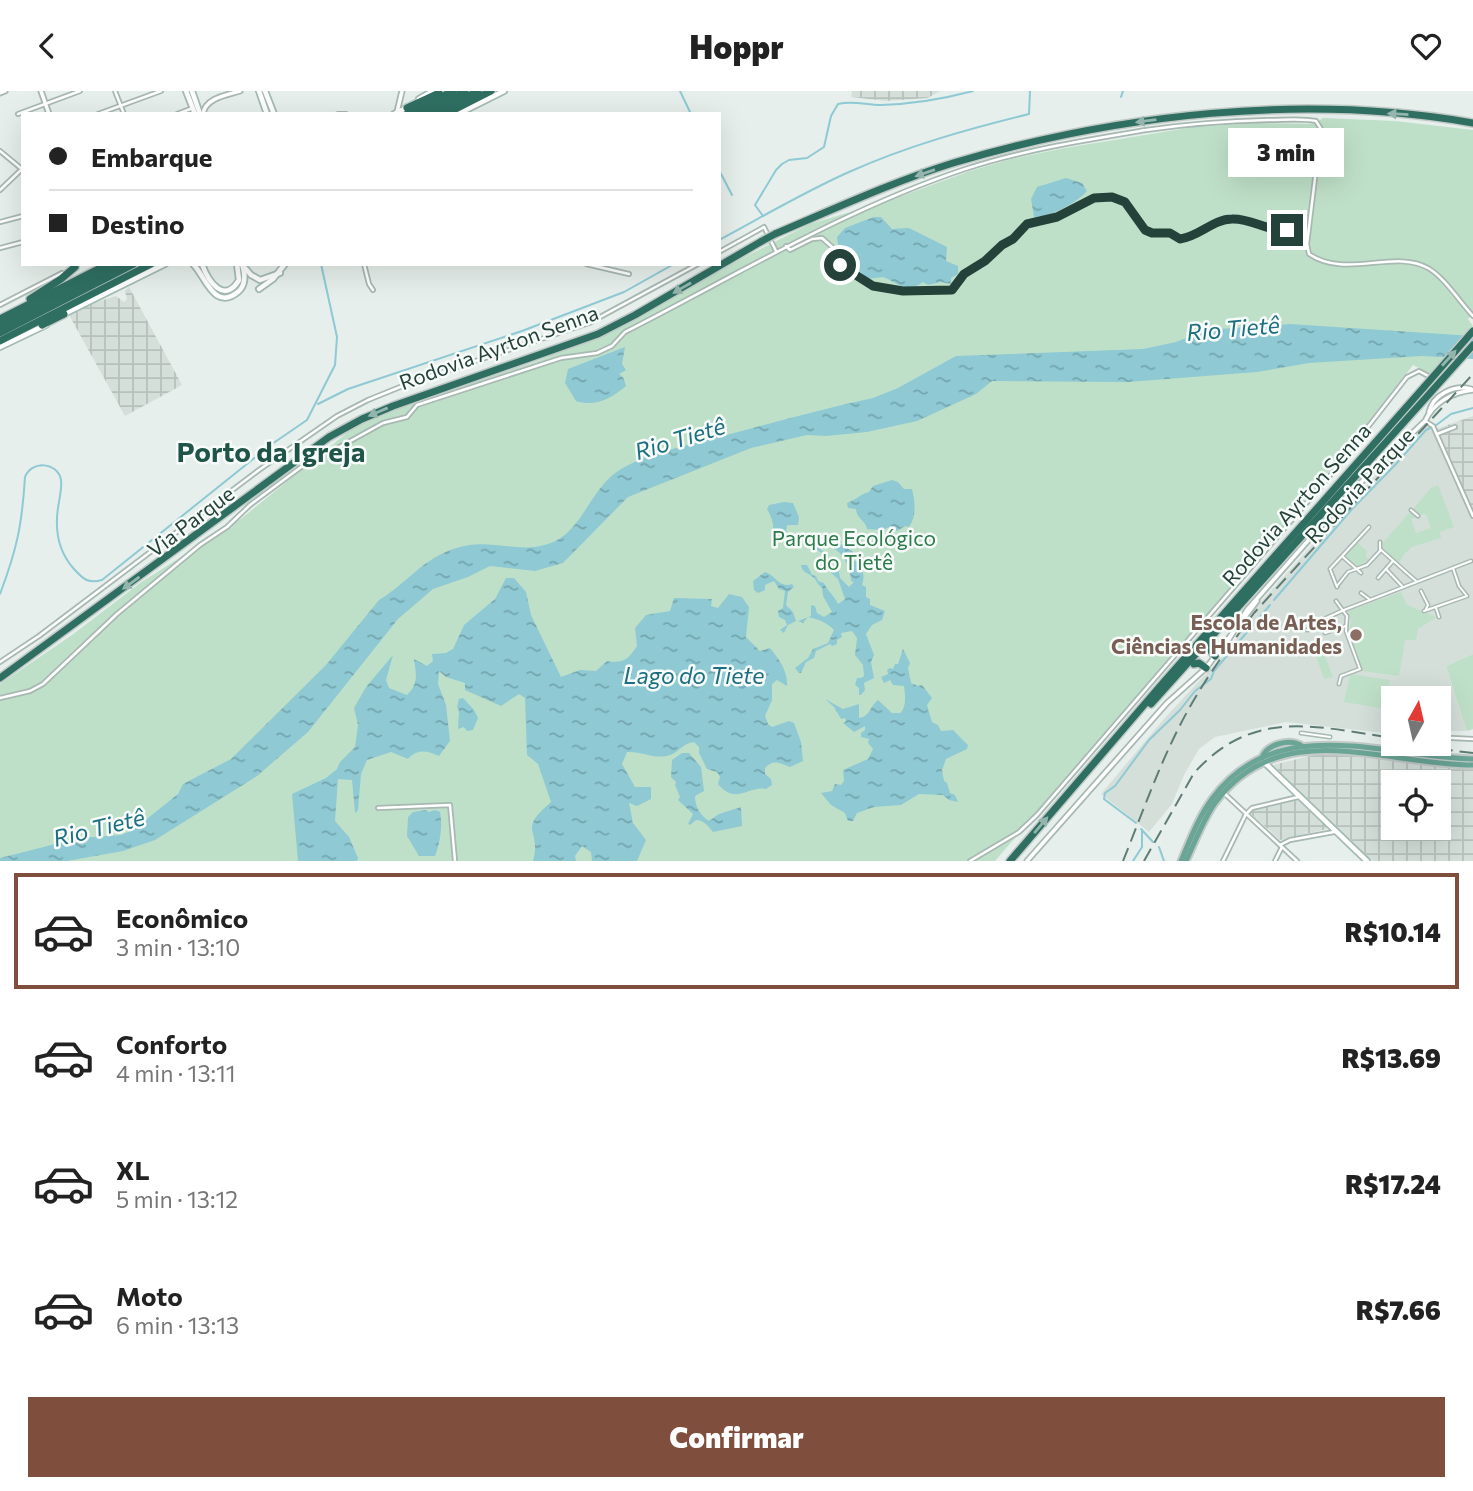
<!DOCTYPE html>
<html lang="pt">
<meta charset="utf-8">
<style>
:root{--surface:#fff;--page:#f6f6f6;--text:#222;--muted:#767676;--line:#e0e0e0;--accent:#804e3d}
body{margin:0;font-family:Commissioner,sans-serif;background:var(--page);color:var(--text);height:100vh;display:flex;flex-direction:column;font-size:26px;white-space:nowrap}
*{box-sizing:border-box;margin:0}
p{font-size:23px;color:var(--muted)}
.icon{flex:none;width:38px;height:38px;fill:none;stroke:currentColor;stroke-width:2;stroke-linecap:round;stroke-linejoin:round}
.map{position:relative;height:770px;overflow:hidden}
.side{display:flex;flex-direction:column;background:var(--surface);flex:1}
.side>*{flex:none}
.banner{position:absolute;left:21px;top:21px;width:700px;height:154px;border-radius:0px;box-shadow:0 7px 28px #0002;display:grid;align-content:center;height:154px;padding:0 28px;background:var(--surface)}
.needle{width:46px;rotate:8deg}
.controls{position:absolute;left:1381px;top:595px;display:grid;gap:14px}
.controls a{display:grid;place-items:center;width:70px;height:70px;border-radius:0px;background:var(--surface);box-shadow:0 7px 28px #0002;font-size:35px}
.end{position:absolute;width:32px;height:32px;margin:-16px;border:9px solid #24423a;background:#fff;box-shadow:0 0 0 4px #fff}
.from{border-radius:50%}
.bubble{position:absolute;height:49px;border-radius:0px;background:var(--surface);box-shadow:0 7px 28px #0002;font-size:23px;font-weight:800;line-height:49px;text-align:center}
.banner b{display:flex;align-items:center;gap:24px;height:66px;font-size:26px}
.banner b+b{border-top:2px solid var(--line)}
.banner i{width:18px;height:18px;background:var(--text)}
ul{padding:12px 0 0;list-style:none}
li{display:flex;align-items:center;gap:21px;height:116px;margin:0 14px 10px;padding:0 14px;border:4px solid transparent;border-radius:0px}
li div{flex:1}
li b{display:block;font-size:26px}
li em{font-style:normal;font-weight:800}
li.current{border-color:var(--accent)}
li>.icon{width:63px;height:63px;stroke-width:1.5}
.cta{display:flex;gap:14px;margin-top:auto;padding:14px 28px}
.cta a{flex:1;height:80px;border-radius:0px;background:var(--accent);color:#fff;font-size:28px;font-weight:800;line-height:80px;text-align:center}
header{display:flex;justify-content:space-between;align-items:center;height:91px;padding:0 28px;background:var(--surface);font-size:32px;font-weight:800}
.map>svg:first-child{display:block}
</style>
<header><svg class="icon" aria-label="back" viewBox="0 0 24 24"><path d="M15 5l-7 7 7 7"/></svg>Hoppr<svg class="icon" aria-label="heart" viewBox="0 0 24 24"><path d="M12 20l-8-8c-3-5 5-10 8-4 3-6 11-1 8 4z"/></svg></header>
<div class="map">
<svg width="1473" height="770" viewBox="0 0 1473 770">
<defs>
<pattern id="industrial-grid" width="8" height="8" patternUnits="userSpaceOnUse" patternTransform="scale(1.75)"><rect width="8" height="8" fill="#d4dfda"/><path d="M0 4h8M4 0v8" fill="none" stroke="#b6c1bc"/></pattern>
<pattern id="water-ripples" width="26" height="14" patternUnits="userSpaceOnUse" patternTransform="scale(1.75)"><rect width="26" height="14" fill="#8ec9d4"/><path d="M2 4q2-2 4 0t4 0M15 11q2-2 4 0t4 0" fill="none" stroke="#74a5ad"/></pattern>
</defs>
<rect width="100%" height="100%" fill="#e6efeb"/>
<path fill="#d4dfda" d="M1429,333L1433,336L1473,429V563L1446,575L1467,640H1439L1438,607H1393V643L1286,631L1215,646L1199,658L1184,684L1172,713L1149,741L1101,703L1163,629L1227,560L1251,529L1248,525L1418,337Z"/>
<g fill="url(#industrial-grid)" fill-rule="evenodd">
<path d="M852,0H940L928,7L886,10L851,6Z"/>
<path d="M129,196L182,294L125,325L69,224L97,211L116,205L124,211L127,208L125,200Z"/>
<path d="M1473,325V420L1436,338Z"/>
<path d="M1326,661L1473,677V770H1373L1273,674ZM1393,691H1438V737H1393Z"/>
<path d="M1299,708L1327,736V738L1280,749L1250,722L1259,715Z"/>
</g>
<g fill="#bfe0c8">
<path d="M1323,27L1395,30L1473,39V222L1468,228L1473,235L1431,283L1413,274L1345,361L1195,539L995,770H0V593L72,544L140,492L242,427L353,337L406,313L538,270L624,234L741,168L810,133L888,110L970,80L1011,68L1065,57L1194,36L1257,32L1315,33Z"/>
<path d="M1438,394L1454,436L1440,441L1441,447L1412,456L1404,463L1399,472L1381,458V454L1410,421L1417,426L1411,428L1416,442L1431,437L1426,423L1420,424L1413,418L1431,397Z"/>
<path d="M1356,450L1367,460L1366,466L1369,469L1364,474L1357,475L1344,464Z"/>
<path d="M1401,501L1407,514L1437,526L1418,538L1416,549H1405L1399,585L1362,580L1349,540L1351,530L1348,520Z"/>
<path d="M1314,551L1320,552L1333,586L1324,588L1313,557Z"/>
<path d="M1473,563V638L1467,640L1446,575Z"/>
<path d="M1350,583L1390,589L1386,618L1344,611Z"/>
</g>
<g fill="url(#water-ripples)">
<path d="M1066,87L1082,92L1087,100C1078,111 1049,127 1034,126L1031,108L1037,96Z"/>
<path d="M874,126H881L892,138L909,137L947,156L946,170L958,175V183L951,187V193L941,191L928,194L923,191C907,203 898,192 883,186L868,188C852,171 840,172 837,146L845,137Z"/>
<path d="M1290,233L1473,245V268L1422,265L1309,272L1257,281L1128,291L992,290L976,303L917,330L867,341L826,345L807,344L751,357L628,406L563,472L535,480L490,475L468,486L433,498L398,528L308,641L257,685L155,749L123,760L67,770H0V767L79,747L121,744L133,739L178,703L183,693L231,668L326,574L379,509C412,489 425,462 469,454C495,450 522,462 548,453C583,442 589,397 621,378C651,361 689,354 723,345C772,332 822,318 873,307L898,297L956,265L1143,258L1176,251L1206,239Z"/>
<path d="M625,256L622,273L626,279L619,283L623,286L626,295C611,308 595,316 576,310L565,292L568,278Z"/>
<path d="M892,389L898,391L904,398H912C915,410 917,425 909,436L905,435L897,440L891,435C885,440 875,439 867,438C866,430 856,427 856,418L848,417L847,412C856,409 860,403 869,401L873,395Z"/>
<path d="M784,411L793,412L799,426L798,434H787L786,442L780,447L771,443C776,436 771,425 767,418L769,414Z"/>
<path d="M815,448L820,451L818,456L830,467L832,475L839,481L840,487L849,496L854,491L851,490C851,480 845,463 834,458V455L839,452L853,461V469C862,472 866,485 862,494L866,496V506L870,508V514L885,520L882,529L872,534L866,543L874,564L871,571L874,587L864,592L865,599L861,604H859V597L855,594L857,587H861L864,585L863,574L855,564L857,547L852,540L841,542L842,546L837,549V553L832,555L830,553L816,560L814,567L806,571L801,582H799L795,577L808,567L813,558L828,552L834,539C826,531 820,529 808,526L803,532L798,530L811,525V514L815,515L817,522L824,526L832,521L823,505L822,497C817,493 817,490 814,487C808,481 803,483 801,474H807L812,484L816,485L818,490L824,492C827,500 835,505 838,513L845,508L838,488L831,482V476L825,472L824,464L815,457Z"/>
<path d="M765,481C775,484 780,498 792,493L794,496L788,501L786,514L793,521L796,530L788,534L784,542L780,539L787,534L785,529L779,526L778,520L783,517L785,500L779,498L774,490L765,494V499L758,502L754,499L753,490Z"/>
<path d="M506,487H514L526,501L531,524L561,586L580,579L596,580L607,570C624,573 628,568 637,555L635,537L646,524L670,520L674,507L712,508L711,515L718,517L729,503L742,506L749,516L746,546L760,560L770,557C779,568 788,580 787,595L777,589L772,593V609L765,625L768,633L772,636L789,630L794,632L801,651L803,670L790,676C780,672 773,668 765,677V683L771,688L772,694L766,698C749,694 736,715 718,693L720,686L717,681L707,678L699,662V656L694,651C681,653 680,661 670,664C655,669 642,660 627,661L622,673L635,696H651V708L637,715L629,712L633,732L646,749L637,770H592L591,761L582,755L575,765L576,770H533C542,737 516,741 551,711L538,673L527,664L525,607L519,603L501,615L465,599V592L446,586L439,580L438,593L446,614L450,650L439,665C427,660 418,657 408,668L391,661L367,669L361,683L358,719L355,722L352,689L338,688L335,730L349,746L358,767L357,770H298L292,703L326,687L337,678L340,671L355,656L358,634L354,617L366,596L393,564L386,589L389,597L407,604C419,593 416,582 414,568L427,575L433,570L432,563L446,562L453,558L464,534L495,508Z"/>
<path d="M903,558L910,572L908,577L911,592L918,595L922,594L932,607L927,614L932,631L938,634L941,640L953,639L968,654L967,658L946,668L942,679L944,690L947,692L950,702L955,704L958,711L949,709L943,704L919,703L901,714L874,716L857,722L853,730H848L845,722L831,714L821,702L832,700L835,693L841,694L844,690L843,679L868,668L873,658L868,652L869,648L861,646V642L865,639V635L854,641L843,632L846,630L845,627L841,628L834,616L825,608L843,618L859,613V627C871,625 869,616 878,609L892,622H900C907,616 905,603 904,595L893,594L890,589L884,592L881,586L888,583L887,579L890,577L893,578L895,573H898Z"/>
<path d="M463,607L474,619L478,627L473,639L467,640L464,636L458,638L459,620L457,616L459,608Z"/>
<path d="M682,662H689L701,676L704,700L695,705C695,716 700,724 709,730L719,723L741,716L742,735L713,741C708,735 704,729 696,729L690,734L688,733L693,723L678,709L680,706L675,694L676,691L671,686L672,669Z"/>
<path d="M426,719L429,721L435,719L440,721C443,734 440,753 435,765H419L407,745L408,726L413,721Z"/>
</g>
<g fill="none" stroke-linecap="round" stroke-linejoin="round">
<g stroke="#8ec9d4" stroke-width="2">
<path d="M680,0L691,23"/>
<path d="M1121,6L1123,0"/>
<path d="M719,79L732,104"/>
<path d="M763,125L755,114L776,79L782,73L789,69L807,67L824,56L831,25L838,13C853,9 866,14 881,14C912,13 943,8 973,0"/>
<path d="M719,149C762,126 804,101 849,81C907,55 968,38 1029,23L1030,0"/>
<path d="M318,313L348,298L522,240L624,201L674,173"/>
<path d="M1435,335L1451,323L1473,317"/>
<path d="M0,503C17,458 22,434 25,386C31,369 58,371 61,389C62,396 60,404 59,411C54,436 57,459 74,478C83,488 88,493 102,489L272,353L307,329L335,274L337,246L321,173"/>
<path d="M1274,509L1352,418L1396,373L1426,339L1432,336"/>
<path d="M1136,732L1104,708L1105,702L1115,695L1149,649L1180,619L1195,600L1211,588L1214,580L1270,514"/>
<path d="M1141,738L1153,751"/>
<path d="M1159,756L1164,770"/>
<path d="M1133,770L1142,756V739"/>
</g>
<g stroke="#a8b8b2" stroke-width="5">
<g id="pedestrian">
<path d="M1411,419L1418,425"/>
<path d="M1380,451V458L1416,490"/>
<path d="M1343,466L1361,482"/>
<path d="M1386,478L1402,495"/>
<path d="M1378,487L1393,470"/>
<path d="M1337,495L1348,481L1367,474L1381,459"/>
<path d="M1337,496L1330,478L1369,436"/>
<path d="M1421,500L1428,514L1426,518"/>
<path d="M1361,502L1369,508"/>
<path d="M1336,510L1347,525L1346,540L1360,578L1341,585L1339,593"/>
<path d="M1436,517L1439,526"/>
<path d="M1424,520L1467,505L1459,495L1453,477"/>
<path d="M1323,536L1325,542L1346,535"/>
<path d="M1307,539L1322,535L1324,528L1344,519L1471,470"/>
<path d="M1301,642L1330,646"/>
</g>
</g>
<g stroke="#a8b8b2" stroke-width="6">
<g id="minor">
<path d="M115,0L124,23"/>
<path d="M18,23L80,0"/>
<path d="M98,23L161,0"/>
<path d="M177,23L193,17"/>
<path d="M338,23H346"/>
<path d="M0,60L23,79"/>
<path d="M0,99L22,78"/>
<path d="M0,131L23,125"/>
<path d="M786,155L790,159L812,148L822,147L832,156L840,174L869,193L903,200L952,199L964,183L985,170L1002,154L1013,148L1027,133L1057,126L1094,107L1112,106L1125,111L1145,139L1154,142H1168L1180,148C1200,146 1213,128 1232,128C1254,127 1271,143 1293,137"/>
<path d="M0,157L23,151"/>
<path d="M719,161L764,136L776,160"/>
<path d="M364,173L369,193L373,199"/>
<path d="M586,173L629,183"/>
<path d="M0,214L62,182"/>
<path d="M1425,330L1433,335L1473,425"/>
<path d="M1437,343L1455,336"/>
<path d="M0,571L39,545L259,379L337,325L368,309L410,292L589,232L698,173"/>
<path d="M0,607L30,600L43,593L117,523L200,454L227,436L250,414L320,362L334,359L383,332L407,326L417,314L561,267L597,262L612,255L625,241C737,184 845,118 965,78C1023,59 1086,49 1146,39C1187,33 1227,30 1268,29C1284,29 1301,27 1316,30L1321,38L1307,153L1309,163C1345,188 1395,158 1428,177C1445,187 1459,210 1473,225"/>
<path d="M1452,647L1473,648"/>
<path d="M1225,703L1297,770"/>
<path d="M378,717L450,714L455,770"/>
<path d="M1280,754L1290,749L1334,741"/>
<path d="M970,770L1019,741L1037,724L1328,387L1407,286L1419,280L1432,287"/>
<path d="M1223,770L1246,723L1252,717L1298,706"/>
<path d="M1275,770L1282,756"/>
</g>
</g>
<g stroke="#a8b8b2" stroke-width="7">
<g id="tertiary">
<path d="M41,0L49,23"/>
<path d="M0,2L5,0"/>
<path d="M397,21L402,0"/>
<path d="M203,23C205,7 227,4 240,0"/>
<path d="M1429,321C1433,304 1454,293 1471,298"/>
<path d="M1229,548L1247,519L1350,402L1425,330C1434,311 1453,301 1473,299"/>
<path d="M1027,770L1167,612L1206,577L1257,510"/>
</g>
</g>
<g stroke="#a4bbb3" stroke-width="8">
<g id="secondary">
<path d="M186,0L195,23"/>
<path d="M192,0L200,23"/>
<path d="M259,0L267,23"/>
<path d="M265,0L274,23"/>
<path d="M419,8L433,0"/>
<path d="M394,23L406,17"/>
<path d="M458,23L504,0"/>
<path d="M193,173C205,184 214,222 239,200C246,193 245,182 242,173"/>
<path d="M202,173C208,190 224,214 239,189L237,173"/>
<path d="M245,177L251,184L260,189L280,182"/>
<path d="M259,198L273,188L285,173"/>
<path d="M62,224L165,173"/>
<path d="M0,256L46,234"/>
<path d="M1264,671L1367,770"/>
</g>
</g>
<g stroke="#c2cac8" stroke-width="9">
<g id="primary">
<path d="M1262,667C1266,653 1290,647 1302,655"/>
<path d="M1181,770C1190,749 1198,727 1212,708C1276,620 1384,666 1473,668"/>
<path d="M1186,770C1195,751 1203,729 1215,712C1281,623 1383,674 1473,674"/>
</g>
</g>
<g stroke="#c2cac8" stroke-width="10">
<g id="motorway">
<path d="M407,17L439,2"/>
<path d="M407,23L453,0"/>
<path d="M420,23L465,0"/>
<path d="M433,23L478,0"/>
<path d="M446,23L491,0"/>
<path d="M775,143C834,118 892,91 953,72C1118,23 1303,2 1473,32"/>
<path d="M30,208L61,188L75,176"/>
<path d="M0,228L108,173"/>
<path d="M42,234L64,223"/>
<path d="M0,235L121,173"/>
<path d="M0,242L134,173"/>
<path d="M0,250L151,173"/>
<path d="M1210,553V559L1215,565"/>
<path d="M1194,573L1199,572L1206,577"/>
<path d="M0,587L329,346L362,328L393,315L598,243L635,224L762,150"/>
<path d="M1151,613L1431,301"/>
<path d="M1010,770L1162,593L1425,295"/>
</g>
</g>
<use href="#pedestrian" stroke="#fff" stroke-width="2"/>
<use href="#minor" stroke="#fff" stroke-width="2.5"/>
<use href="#tertiary" stroke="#fff" stroke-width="3.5"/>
<use href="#secondary" stroke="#fff" stroke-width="4.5"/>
<use href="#primary" stroke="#6aa596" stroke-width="5"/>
<use href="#motorway" stroke="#2f6f62" stroke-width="7"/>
<g stroke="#5f7d75" stroke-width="2" stroke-dasharray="14 7" stroke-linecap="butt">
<path d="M1397,653L1473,662"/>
<path d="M1123,770C1146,713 1166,654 1198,602C1215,574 1235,548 1254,522L1473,283"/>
<path d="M1144,770L1194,682C1254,616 1316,636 1393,647"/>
</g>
<g stroke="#c2cac8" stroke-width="10" stroke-linecap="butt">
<g id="motorway-bridge">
<path d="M762,150L775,143"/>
<path d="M1425,295L1473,240"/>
<path d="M1431,301L1473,254"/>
</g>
</g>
<use href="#motorway-bridge" stroke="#2f6f62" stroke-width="7"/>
</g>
<defs><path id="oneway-solid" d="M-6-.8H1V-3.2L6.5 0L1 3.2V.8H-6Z" transform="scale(1.75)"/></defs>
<g fill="#93b5ae">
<use href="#oneway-solid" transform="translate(1398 23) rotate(-177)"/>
<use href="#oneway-solid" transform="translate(1146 30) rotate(173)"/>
<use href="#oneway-solid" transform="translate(925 82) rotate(161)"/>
<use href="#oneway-solid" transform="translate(682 197) rotate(150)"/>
<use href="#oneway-solid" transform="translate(1449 267) rotate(-48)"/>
<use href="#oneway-solid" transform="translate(378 321) rotate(157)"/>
<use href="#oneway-solid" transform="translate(131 492) rotate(144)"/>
<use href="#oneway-solid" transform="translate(1041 734) rotate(-50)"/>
</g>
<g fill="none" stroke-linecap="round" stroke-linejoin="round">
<path stroke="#24423a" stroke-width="9" d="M840,174L873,195L903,200L952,199L964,183L985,170L1002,154L1013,148L1027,133L1057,126L1094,107L1112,106L1125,111L1145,139L1152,142H1170L1180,148C1199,146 1213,128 1232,128C1251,127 1268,141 1287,139"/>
</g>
<circle fill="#8d6e63" stroke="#f7fbf9" stroke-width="2.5" cx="1356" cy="544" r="7"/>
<g text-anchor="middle" stroke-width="5" stroke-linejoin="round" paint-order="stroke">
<g font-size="21" fill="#24423a" stroke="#f7fbf9">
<text transform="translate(499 257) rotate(-20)" y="7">Rodovia Ayrton Senna</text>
<text transform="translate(1360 395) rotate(-47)" y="7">Rodovia Parque</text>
<text transform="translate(1297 414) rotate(-48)" y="7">Rodovia Ayrton Senna</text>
<text transform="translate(191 431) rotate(-37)" y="7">Via Parque</text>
</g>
<g font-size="21" fill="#2d7a4b" stroke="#f7fbf9">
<text x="854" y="455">Parque Ecológico<tspan x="854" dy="24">do Tietê</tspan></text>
</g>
<g font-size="21" font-weight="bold" fill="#785e54" stroke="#f7fbf9" text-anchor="end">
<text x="1342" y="539">Escola de Artes,<tspan x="1342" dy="24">Ciências e Humanidades</tspan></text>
</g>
<g font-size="23" font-style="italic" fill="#1c6f80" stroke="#f7fbf9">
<text transform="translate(1233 238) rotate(-5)" y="8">Rio Tietê</text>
<text transform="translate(680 348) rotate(-17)" y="8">Rio Tietê</text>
<text x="694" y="593">Lago do Tiete</text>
<text transform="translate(99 737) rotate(-14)" y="8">Rio Tietê</text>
</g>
<g font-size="28" font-weight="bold" fill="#1f5548" stroke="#f7fbf9">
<text x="271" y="371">Porto da Igreja</text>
</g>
</g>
</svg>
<div class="controls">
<a><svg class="needle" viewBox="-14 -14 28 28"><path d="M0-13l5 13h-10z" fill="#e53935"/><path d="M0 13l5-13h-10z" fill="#767676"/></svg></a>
<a><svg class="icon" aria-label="locate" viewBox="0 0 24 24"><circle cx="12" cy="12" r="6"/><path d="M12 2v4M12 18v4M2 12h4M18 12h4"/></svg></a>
</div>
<i class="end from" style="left:840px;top:174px"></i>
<i class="end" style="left:1287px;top:139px"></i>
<div class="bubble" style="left:1228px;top:37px;width:116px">3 min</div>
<div class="banner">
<b><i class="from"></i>Embarque</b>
<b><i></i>Destino</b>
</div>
</div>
<section class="side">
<ul>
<li class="current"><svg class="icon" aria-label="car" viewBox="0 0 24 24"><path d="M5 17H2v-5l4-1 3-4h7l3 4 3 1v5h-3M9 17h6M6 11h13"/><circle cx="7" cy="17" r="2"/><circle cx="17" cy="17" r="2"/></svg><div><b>Econômico</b><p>3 min · 13:10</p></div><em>R$10.14</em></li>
<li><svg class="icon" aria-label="car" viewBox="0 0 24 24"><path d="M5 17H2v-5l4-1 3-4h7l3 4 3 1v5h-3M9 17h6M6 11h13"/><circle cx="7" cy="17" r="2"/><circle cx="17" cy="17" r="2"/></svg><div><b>Conforto</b><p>4 min · 13:11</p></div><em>R$13.69</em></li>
<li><svg class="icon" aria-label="car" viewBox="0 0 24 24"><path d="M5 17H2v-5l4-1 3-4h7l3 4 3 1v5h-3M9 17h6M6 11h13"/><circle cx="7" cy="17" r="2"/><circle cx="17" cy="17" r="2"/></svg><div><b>XL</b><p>5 min · 13:12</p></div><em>R$17.24</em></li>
<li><svg class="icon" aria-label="car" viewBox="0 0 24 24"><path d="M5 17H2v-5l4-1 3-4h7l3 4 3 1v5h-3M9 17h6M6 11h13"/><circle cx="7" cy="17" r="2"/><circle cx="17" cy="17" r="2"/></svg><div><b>Moto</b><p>6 min · 13:13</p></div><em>R$7.66</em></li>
</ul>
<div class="cta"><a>Confirmar</a></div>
</section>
